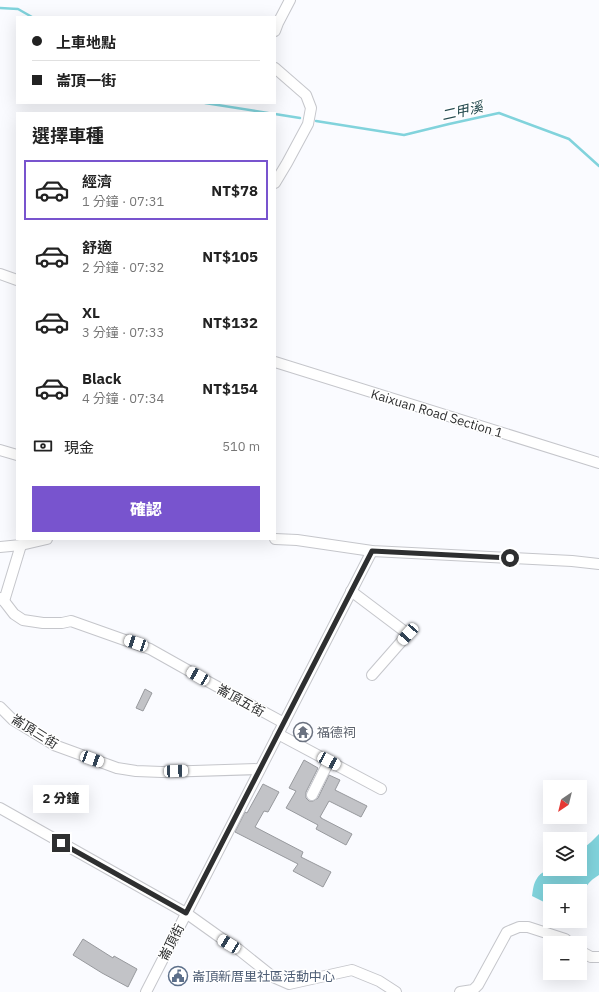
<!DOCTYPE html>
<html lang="zh-TW">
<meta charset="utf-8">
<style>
:root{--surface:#fff;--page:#f2f2f2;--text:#222;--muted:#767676;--line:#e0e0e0;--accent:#7854ce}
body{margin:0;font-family:"IBM Plex Sans","Noto Sans TC",sans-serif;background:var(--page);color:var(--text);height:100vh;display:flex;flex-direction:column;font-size:15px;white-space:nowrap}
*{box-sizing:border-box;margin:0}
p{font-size:13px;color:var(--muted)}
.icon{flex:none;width:22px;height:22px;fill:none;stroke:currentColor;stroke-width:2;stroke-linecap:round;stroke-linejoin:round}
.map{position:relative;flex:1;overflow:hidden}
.drawer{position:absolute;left:16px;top:112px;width:260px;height:428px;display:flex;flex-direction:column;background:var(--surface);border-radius:0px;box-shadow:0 4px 16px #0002}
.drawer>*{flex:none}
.guide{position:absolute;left:16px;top:16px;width:260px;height:88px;border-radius:0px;box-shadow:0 4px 16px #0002;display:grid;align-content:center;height:88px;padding:0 16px;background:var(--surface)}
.needle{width:26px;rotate:215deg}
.buttons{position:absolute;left:543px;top:780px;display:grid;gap:8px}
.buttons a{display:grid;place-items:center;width:44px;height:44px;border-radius:0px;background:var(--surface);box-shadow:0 4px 16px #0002;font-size:20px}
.end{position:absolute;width:18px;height:18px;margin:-9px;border:5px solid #2e2f30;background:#fff;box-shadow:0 0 0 2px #fff}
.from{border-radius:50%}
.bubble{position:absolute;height:28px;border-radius:0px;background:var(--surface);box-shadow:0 4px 16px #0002;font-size:13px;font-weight:800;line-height:28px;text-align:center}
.car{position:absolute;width:12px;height:24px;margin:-12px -6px;border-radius:5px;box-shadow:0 0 3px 1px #0007;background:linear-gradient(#fff 24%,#345 0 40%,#fff 0 76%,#345 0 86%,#fff 0)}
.guide b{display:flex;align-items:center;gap:14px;height:38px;font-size:15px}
.guide b+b{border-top:1px solid var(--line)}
.guide i{width:10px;height:10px;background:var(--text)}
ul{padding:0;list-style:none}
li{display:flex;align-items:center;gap:12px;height:60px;margin:0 8px 6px;padding:0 8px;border:2px solid transparent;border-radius:0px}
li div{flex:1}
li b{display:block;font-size:15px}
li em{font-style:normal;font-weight:800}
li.active{border-color:var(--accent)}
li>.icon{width:36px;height:36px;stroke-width:1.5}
h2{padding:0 16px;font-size:18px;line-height:48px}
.pay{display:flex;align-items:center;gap:10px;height:44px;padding:0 16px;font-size:15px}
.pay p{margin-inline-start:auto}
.button{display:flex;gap:8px;margin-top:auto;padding:8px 16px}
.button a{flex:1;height:46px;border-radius:0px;background:var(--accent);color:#fff;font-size:16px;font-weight:800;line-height:46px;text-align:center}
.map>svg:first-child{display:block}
</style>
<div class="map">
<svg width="599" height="992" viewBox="0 0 599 992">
<rect width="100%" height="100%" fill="#fafbff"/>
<path fill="#81d3dc" d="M599,834V875C586,883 584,889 580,903V891H550V905L532,896C533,891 533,885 536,880C543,865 566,869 580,869V851L591,842Z"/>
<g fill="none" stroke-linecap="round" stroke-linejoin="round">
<g stroke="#81d3dc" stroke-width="2.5">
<path d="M0,8L18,9L32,17"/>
<path d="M205,103L268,113"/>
<path d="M275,114L300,118"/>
<path d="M316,121L404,135L449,124L499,113L569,139L599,166"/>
</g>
</g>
<g fill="#c2c3c7" stroke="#97999d">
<path d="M145,689L152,693L143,711L136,708Z"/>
<path d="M304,760L318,768L306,792V798L309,801H313L318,798L329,775L340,780L335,790L367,806L361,817L329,801L320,817H321V818L352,834L346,845L316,829L318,825L286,808L296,791L289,788Z"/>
<path d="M263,784L279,792L268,812L264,811L255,827L303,852L301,857L331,872L323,887L293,871L298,864L235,832L245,812L247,813Z"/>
<path d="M83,939L113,958L114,956L137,969L128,987L102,973L73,955Z"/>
</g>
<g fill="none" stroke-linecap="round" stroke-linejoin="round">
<g stroke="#c5c6cb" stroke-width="12">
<g id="minor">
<path d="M275,31L278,23L290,0"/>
<path d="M275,68L306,95L311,108L308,124L287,163L275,183"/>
<path d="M0,274L17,280"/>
<path d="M275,362L599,463"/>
<path d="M0,450L17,455"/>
<path d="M275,539L297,540L372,551L572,561L599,564"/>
<path d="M0,547L21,545L47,539"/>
<path d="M351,591L408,634L372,675"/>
<path d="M0,598L4,601L21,545"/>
<path d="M4,601L14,614L23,620L43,623H62L71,621L150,649L207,681L284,723"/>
<path d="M0,707L13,720L54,745L117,768L136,771L162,772L260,769"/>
<path d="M278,734L381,789"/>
<path d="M312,795L329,761"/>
<path d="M0,808L186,913L221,938L238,949L273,977L289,984L352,970L379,981L396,992"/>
<path d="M580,951L591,957H599"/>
<path d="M146,992L372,551"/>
<path d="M460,992L473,990L478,985L507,932L519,927H528L565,939L570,943"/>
</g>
</g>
<use href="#minor" stroke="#fff" stroke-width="10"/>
</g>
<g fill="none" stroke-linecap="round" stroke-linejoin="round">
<path stroke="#2e2f30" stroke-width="5" d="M61,843L186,913L372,551L510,558"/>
</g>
<defs>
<g id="temple-ring" transform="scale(1)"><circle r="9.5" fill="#fff" stroke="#6b7280" stroke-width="1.5"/><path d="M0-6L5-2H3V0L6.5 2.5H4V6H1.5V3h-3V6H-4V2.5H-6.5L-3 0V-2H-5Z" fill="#6b7280"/></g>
<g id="civic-ring" transform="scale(1)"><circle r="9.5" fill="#fff" stroke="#5c6f8a" stroke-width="1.5"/><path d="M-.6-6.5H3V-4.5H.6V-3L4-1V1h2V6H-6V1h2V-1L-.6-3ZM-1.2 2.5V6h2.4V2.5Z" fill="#5c6f8a"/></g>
</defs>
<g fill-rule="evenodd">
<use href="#temple-ring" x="303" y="732"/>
<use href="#civic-ring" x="178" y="976"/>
</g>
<g text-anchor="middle" stroke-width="3" stroke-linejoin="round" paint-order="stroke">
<g font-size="13" fill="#2e2f30" stroke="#fff">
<text transform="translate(437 413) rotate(17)" y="5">Kaixuan Road Section 1</text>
<text transform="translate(241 700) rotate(29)" y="5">崙頂五街</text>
<text transform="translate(35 731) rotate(32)" y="5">崙頂三街</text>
<text transform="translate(171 942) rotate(-63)" y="5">崙頂街</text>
</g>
<g font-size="13" fill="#5b616d" stroke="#fff" text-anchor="start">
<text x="317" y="737">福德祠</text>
</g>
<g font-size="13" fill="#4e5e75" stroke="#fff" text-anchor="start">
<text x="192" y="981">崙頂新厝里社區活動中心</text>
</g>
<g font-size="14" font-style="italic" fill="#23494e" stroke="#fff">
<text transform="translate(462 111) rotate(-13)" y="5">二甲溪</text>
</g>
</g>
</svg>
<div class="buttons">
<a><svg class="needle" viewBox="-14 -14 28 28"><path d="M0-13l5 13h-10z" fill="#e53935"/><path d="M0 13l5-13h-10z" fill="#767676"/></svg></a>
<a><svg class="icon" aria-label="layers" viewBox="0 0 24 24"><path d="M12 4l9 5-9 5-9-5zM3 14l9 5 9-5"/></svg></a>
<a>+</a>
<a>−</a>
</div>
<i class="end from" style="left:510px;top:558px"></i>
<i class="end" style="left:61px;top:843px"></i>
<div class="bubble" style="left:33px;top:785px;width:56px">2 分鐘</div>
<i class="car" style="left:408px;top:634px;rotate:222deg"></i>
<i class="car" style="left:136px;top:643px;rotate:289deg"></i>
<i class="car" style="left:198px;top:676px;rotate:300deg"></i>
<i class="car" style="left:92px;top:759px;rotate:110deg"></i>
<i class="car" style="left:329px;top:761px;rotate:118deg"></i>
<i class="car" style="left:176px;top:771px;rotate:88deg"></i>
<i class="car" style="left:229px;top:944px;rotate:301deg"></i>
<div class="guide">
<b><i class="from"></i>上車地點</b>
<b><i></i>崙頂一街</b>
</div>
<section class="drawer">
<h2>選擇車種</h2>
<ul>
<li class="active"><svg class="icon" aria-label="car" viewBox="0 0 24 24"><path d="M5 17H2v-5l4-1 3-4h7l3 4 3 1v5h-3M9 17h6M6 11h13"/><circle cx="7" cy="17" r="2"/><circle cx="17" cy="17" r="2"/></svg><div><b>經濟</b><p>1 分鐘 · 07:31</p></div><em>NT$78</em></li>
<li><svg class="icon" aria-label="car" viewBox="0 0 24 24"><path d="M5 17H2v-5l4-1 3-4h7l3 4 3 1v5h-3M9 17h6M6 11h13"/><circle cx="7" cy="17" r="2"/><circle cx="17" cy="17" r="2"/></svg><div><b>舒適</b><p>2 分鐘 · 07:32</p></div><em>NT$105</em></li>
<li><svg class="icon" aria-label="car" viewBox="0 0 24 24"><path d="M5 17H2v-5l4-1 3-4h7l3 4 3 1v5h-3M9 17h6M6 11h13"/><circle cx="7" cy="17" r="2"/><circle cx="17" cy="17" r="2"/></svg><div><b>XL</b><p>3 分鐘 · 07:33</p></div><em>NT$132</em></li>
<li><svg class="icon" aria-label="car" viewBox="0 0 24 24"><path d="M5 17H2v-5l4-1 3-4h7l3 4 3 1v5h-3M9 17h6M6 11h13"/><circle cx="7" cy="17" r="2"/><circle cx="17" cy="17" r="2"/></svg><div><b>Black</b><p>4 分鐘 · 07:34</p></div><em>NT$154</em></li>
</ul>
<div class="pay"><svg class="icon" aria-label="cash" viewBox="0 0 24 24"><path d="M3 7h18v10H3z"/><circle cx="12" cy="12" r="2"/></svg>現金<p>510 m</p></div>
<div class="button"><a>確認</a></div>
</section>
</div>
